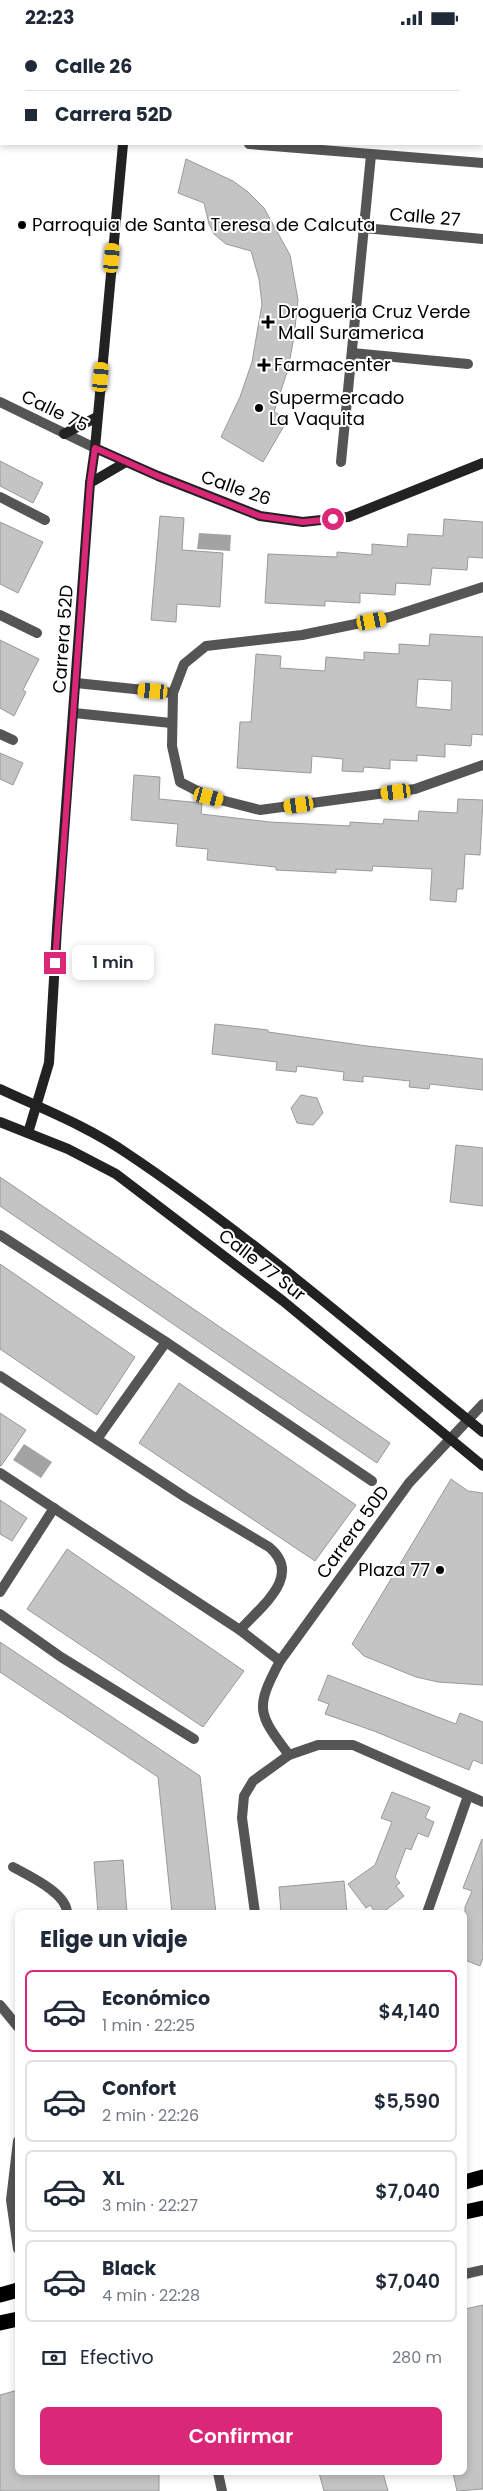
<!DOCTYPE html>
<html lang="es">
<meta charset="utf-8">
<style>
:root{--surface:#fff;--page:#f2f2f3;--text:#1f2937;--muted:#747a83;--line:#e0e1e3;--accent:#db2777}
body{margin:0;font-family:Poppins,sans-serif;background:var(--page);color:var(--text);height:100vh;display:flex;flex-direction:column;font-size:19px;white-space:nowrap}
*{box-sizing:border-box;margin:0}
p{font-size:16px;color:var(--muted)}
.icon{flex:none;width:28px;height:28px;fill:none;stroke:currentColor;stroke-width:2;stroke-linecap:round;stroke-linejoin:round}
.map{position:relative;flex:1;overflow:hidden}
.details{position:absolute;left:15px;top:1875px;width:452px;height:565px;display:flex;flex-direction:column;background:var(--surface);border-radius:8px;box-shadow:0 2px 8px #0003}
.details>*{flex:none}
.banner{position:absolute;left:0px;top:0px;width:484px;height:110px;box-shadow:0 2px 8px #0003;display:grid;align-content:center;height:110px;padding:0 25px;background:var(--surface)}
.end{position:absolute;width:22px;height:22px;margin:-11px;border:6px solid #db2777;background:#fff;box-shadow:0 0 0 2px #fff}
.from{border-radius:50%}
.bubble{position:absolute;height:35px;border-radius:8px;background:var(--surface);box-shadow:0 2px 8px #0003;font-size:16px;font-weight:600;line-height:35px;text-align:center}
.car{position:absolute;width:15px;height:30px;margin:-15px -8px;border-radius:6px;box-shadow:0 0 4px 1px #0007;background:linear-gradient(#f5c518 24%,#345 0 40%,#f5c518 0 76%,#345 0 86%,#f5c518 0)}
.banner b{display:flex;align-items:center;gap:18px;height:48px;font-size:19px}
.banner b+b{border-top:1px solid var(--line)}
.banner i{width:12px;height:12px;background:var(--text)}
ul{padding:0;list-style:none}
li{display:flex;align-items:center;gap:15px;height:82px;margin:0 10px 8px;padding:0 15px;border:2px solid var(--line);border-radius:8px}
li div{flex:1}
li b{display:block;font-size:19px}
li em{font-style:normal;font-weight:600}
li.selected{border-color:var(--accent)}
li>.icon{width:45px;height:45px;stroke-width:1.5}
h2{padding:0 25px;font-size:22px;line-height:60px}
.pay{display:flex;align-items:center;gap:12px;height:55px;padding:0 25px;font-size:19px}
.pay p{margin-inline-start:auto}
.cta{display:flex;gap:10px;margin-top:auto;padding:10px 25px}
.cta a{flex:1;height:58px;border-radius:8px;background:var(--accent);color:#fff;font-size:20px;font-weight:600;line-height:58px;text-align:center}
.status{display:flex;justify-content:space-between;align-items:center;height:35px;padding:0 25px;background:var(--surface);direction:ltr}
.status svg{height:14px;fill:currentColor}
.map>svg:first-child{display:block}
</style>
<div class="status"><b>22:23</b><svg viewBox="0 0 49 12"><path d="M0 12V9h3v3zM5 12V6h3v6zM10 12V3h3v9zM15 12V0h3v12zM26 1h20v11H26zM47 4h2v5h-2z"/></svg></div>
<div class="map">
<svg width="483" height="2456" viewBox="0 0 483 2456">
<rect width="100%" height="100%" fill="#fff"/>
<g fill="#a3a3a3">
<path d="M199,498L231,500L230,516L197,514Z"/>
<path d="M24,1409L52,1427L41,1443L13,1425Z"/>
</g>
<g fill="#c4c4c4" stroke="#999" fill-rule="evenodd">
<path d="M186,124L233,146L248,157L264,173L290,220L298,265L294,302L288,334L274,377L288,384L263,427L221,402L240,362L252,327L262,269L259,244L251,216L226,209L214,199L209,189L204,168L178,158Z"/>
<path d="M0,426L43,448L33,468L0,451Z"/>
<path d="M160,481L184,483L182,515L223,518L220,572L177,569L176,587L151,585Z"/>
<path d="M444,484L483,487V523L468,522L467,535L432,533L430,550L396,548L395,560L360,558V568L325,566V571L265,568L268,519L337,522V517L372,520V509L407,512L408,499L443,501Z"/>
<path d="M0,487L43,507L18,558L0,549Z"/>
<path d="M430,599L483,602V700L472,699L471,711L445,709V722L417,720V726L390,725V734L364,732L363,737L342,736L343,724L312,721L311,738L237,733L240,687H251L256,619L281,621L280,633L325,636L326,622L364,625V617L399,619V609L429,611ZM418,644L452,646L451,675L416,672Z"/>
<path d="M0,605L39,624L23,655L26,657L14,681L0,673Z"/>
<path d="M0,718L23,728L13,750L0,744Z"/>
<path d="M134,740L160,742L159,764L202,768L201,779L270,787L350,791V787L383,789L384,784L418,786L419,776L457,778L458,764L483,765L480,820L465,819L463,854H457L456,867L430,865L432,834L373,831L372,836L336,834V838L276,835V832L207,825L208,814L176,811L178,789L131,785Z"/>
<path d="M215,989L268,995V997L367,1011L483,1024V1055L430,1049L429,1054L409,1052L410,1046L363,1041V1047L343,1045L344,1037L297,1031L296,1037L276,1035L277,1027L212,1019Z"/>
<path d="M301,1060L317,1063L323,1078L313,1090L297,1088L291,1073Z"/>
<path d="M456,1110L483,1113V1171L450,1167Z"/>
<path d="M0,1142L390,1408L377,1428L0,1171Z"/>
<path d="M0,1229L135,1322L97,1380L0,1314Z"/>
<path d="M179,1348L356,1470L315,1526L139,1408Z"/>
<path d="M0,1378L26,1395L1,1431H0Z"/>
<path d="M451,1444L468,1456L483,1458V1650L438,1647L416,1642L364,1621L352,1609Z"/>
<path d="M0,1465L27,1483L12,1506L0,1499Z"/>
<path d="M67,1514L244,1636L203,1692L27,1574Z"/>
<path d="M0,1607L200,1741L216,1878H172L158,1742L0,1637Z"/>
<path d="M328,1640L456,1689L460,1678L483,1687V1729L473,1725L469,1735L374,1696L325,1679L329,1669L318,1665Z"/>
<path d="M392,1757L430,1772L425,1783L434,1787L428,1802L418,1798L411,1815L406,1813L395,1842L400,1848L396,1851L404,1861L382,1878H376L370,1870L366,1873L348,1849L375,1830L392,1787L381,1783Z"/>
<path d="M482,1804L483,1923L480,1931L465,1925V1872L472,1856L463,1853Z"/>
<path d="M123,1825L127,1878H98L94,1827Z"/>
<path d="M344,1846L347,1878H281L279,1852Z"/>
<path d="M483,2270V2454L457,2456L453,2438H465V2274Z"/>
<path d="M18,2355V2438H159V2456H0V2360Z"/>
<path d="M319,2438H383L388,2456H324Z"/>
</g>
<g fill="none" stroke-linecap="round" stroke-linejoin="round">
<g stroke="#555" stroke-width="10">
<path d="M31,1V0"/>
<path d="M417,1V0"/>
<path d="M0,462L45,485"/>
<path d="M483,552L390,582L302,600L206,611L184,629L173,658L172,711L180,747L209,762L260,775L415,754L483,730"/>
<path d="M0,580L37,598"/>
<path d="M76,648L173,658"/>
<path d="M74,678L171,688"/>
<path d="M0,699L13,705"/>
<path d="M0,1970L18,1992"/>
<path d="M465,2239L483,2235"/>
<path d="M218,2438L222,2456"/>
</g>
<g stroke="#555" stroke-width="10">
<path d="M249,109L483,128"/>
<path d="M364,193L483,204"/>
<path d="M352,318L468,329"/>
<path d="M0,367L95,413"/>
<path d="M341,427L371,120"/>
<path d="M0,1200L166,1307L372,1446"/>
<path d="M0,1341L185,1462L269,1512C304,1541 260,1572 240,1595L0,1438"/>
<path d="M97,1404L166,1307"/>
<path d="M0,1557L54,1473"/>
<path d="M0,1579L61,1622L194,1704"/>
<path d="M240,1595L280,1626"/>
<path d="M289,1720C257,1678 255,1673 280,1626L409,1448L483,1369"/>
<path d="M13,1832C29,1841 67,1858 67,1878"/>
<path d="M255,1878L242,1783L244,1761L253,1746L289,1720L318,1710H353L483,1767"/>
<path d="M427,1878L468,1761"/>
<path d="M18,2106L11,2165L18,2214"/>
</g>
<g stroke="#222" stroke-width="10">
<path d="M136,1V0"/>
<path d="M64,399L97,382"/>
<path d="M95,413L158,441L260,481L303,487L348,482L483,428"/>
<path d="M90,448L126,427"/>
<path d="M0,1054C43,1074 89,1092 128,1119C252,1202 367,1303 483,1397"/>
<path d="M0,1087L68,1114L116,1139L283,1266L483,1431"/>
<path d="M28,1098L49,1028L57,893L90,448L95,413L123,109"/>
</g>
<g stroke="#000" stroke-width="15">
<path d="M465,2147L483,2142"/>
<path d="M465,2177L483,2173"/>
<path d="M0,2260L18,2255"/>
<path d="M0,2288L18,2284"/>
</g>
</g>
<g fill="none" stroke-linecap="round" stroke-linejoin="round">
<path stroke="#db2777" stroke-width="6" d="M55,928L90,448L95,413L158,441L260,481L303,487L333,484"/>
</g>
<g fill="#000" stroke="#fff" stroke-width="2">
<circle cx="22" cy="190" r="5"/>
<path d="M265.5 279.5h5v5h5v5h-5v5h-5v-5h-5v-5h5z"/>
<path d="M261.5 322.5h5v5h5v5h-5v5h-5v-5h-5v-5h5z"/>
<circle cx="259" cy="373" r="5"/>
<circle cx="440" cy="1535" r="5"/>
</g>
<g text-anchor="middle" stroke-width="4" stroke-linejoin="round" paint-order="stroke">
<g font-size="18" fill="#000" stroke="#fff">
<text transform="translate(425 182) rotate(5)" y="6">Calle 27</text>
<text transform="translate(55 376) rotate(26)" y="6">Calle 75</text>
<text transform="translate(236 453) rotate(19)" y="6">Calle 26</text>
<text transform="translate(63 604) rotate(-86)" y="6">Carrera 52D</text>
<text transform="translate(262 1230) rotate(38)" y="6">Calle 77 Sur</text>
<text transform="translate(353 1497) rotate(-54)" y="6">Carrera 50D</text>
</g>
<g font-size="18" fill="#000" stroke="#fff" text-anchor="start">
<text x="32" y="196">Parroquia de Santa Teresa de Calcuta</text>
<text x="278" y="283">Drogueria Cruz Verde<tspan x="278" dy="21">Mall Suramerica</tspan></text>
<text x="274" y="336">Farmacenter</text>
<text x="269" y="369">Supermercado<tspan x="269" dy="21">La Vaquita</tspan></text>
<text x="430" y="1541" text-anchor="end">Plaza 77</text>
</g>
</g>
</svg>
<i class="end from" style="left:333px;top:484px"></i>
<i class="end" style="left:55px;top:928px"></i>
<div class="bubble" style="left:72px;top:910px;width:82px">1 min</div>
<i class="car" style="left:112px;top:223px;rotate:5deg"></i>
<i class="car" style="left:101px;top:342px;rotate:5deg"></i>
<i class="car" style="left:372px;top:586px;rotate:79deg"></i>
<i class="car" style="left:153px;top:656px;rotate:275deg"></i>
<i class="car" style="left:396px;top:757px;rotate:263deg"></i>
<i class="car" style="left:209px;top:762px;rotate:105deg"></i>
<i class="car" style="left:299px;top:770px;rotate:262deg"></i>
<div class="banner">
<b><i class="from"></i>Calle 26</b>
<b><i></i>Carrera 52D</b>
</div>
<section class="details">
<h2>Elige un viaje</h2>
<ul>
<li class="selected"><svg class="icon" aria-label="car" viewBox="0 0 24 24"><path d="M5 17H2v-5l4-1 3-4h7l3 4 3 1v5h-3M9 17h6M6 11h13"/><circle cx="7" cy="17" r="2"/><circle cx="17" cy="17" r="2"/></svg><div><b>Económico</b><p>1 min · 22:25</p></div><em>$4,140</em></li>
<li><svg class="icon" aria-label="car" viewBox="0 0 24 24"><path d="M5 17H2v-5l4-1 3-4h7l3 4 3 1v5h-3M9 17h6M6 11h13"/><circle cx="7" cy="17" r="2"/><circle cx="17" cy="17" r="2"/></svg><div><b>Confort</b><p>2 min · 22:26</p></div><em>$5,590</em></li>
<li><svg class="icon" aria-label="car" viewBox="0 0 24 24"><path d="M5 17H2v-5l4-1 3-4h7l3 4 3 1v5h-3M9 17h6M6 11h13"/><circle cx="7" cy="17" r="2"/><circle cx="17" cy="17" r="2"/></svg><div><b>XL</b><p>3 min · 22:27</p></div><em>$7,040</em></li>
<li><svg class="icon" aria-label="car" viewBox="0 0 24 24"><path d="M5 17H2v-5l4-1 3-4h7l3 4 3 1v5h-3M9 17h6M6 11h13"/><circle cx="7" cy="17" r="2"/><circle cx="17" cy="17" r="2"/></svg><div><b>Black</b><p>4 min · 22:28</p></div><em>$7,040</em></li>
</ul>
<div class="pay"><svg class="icon" aria-label="cash" viewBox="0 0 24 24"><path d="M3 7h18v10H3z"/><circle cx="12" cy="12" r="2"/></svg>Efectivo<p>280 m</p></div>
<div class="cta"><a>Confirmar</a></div>
</section>
</div>
